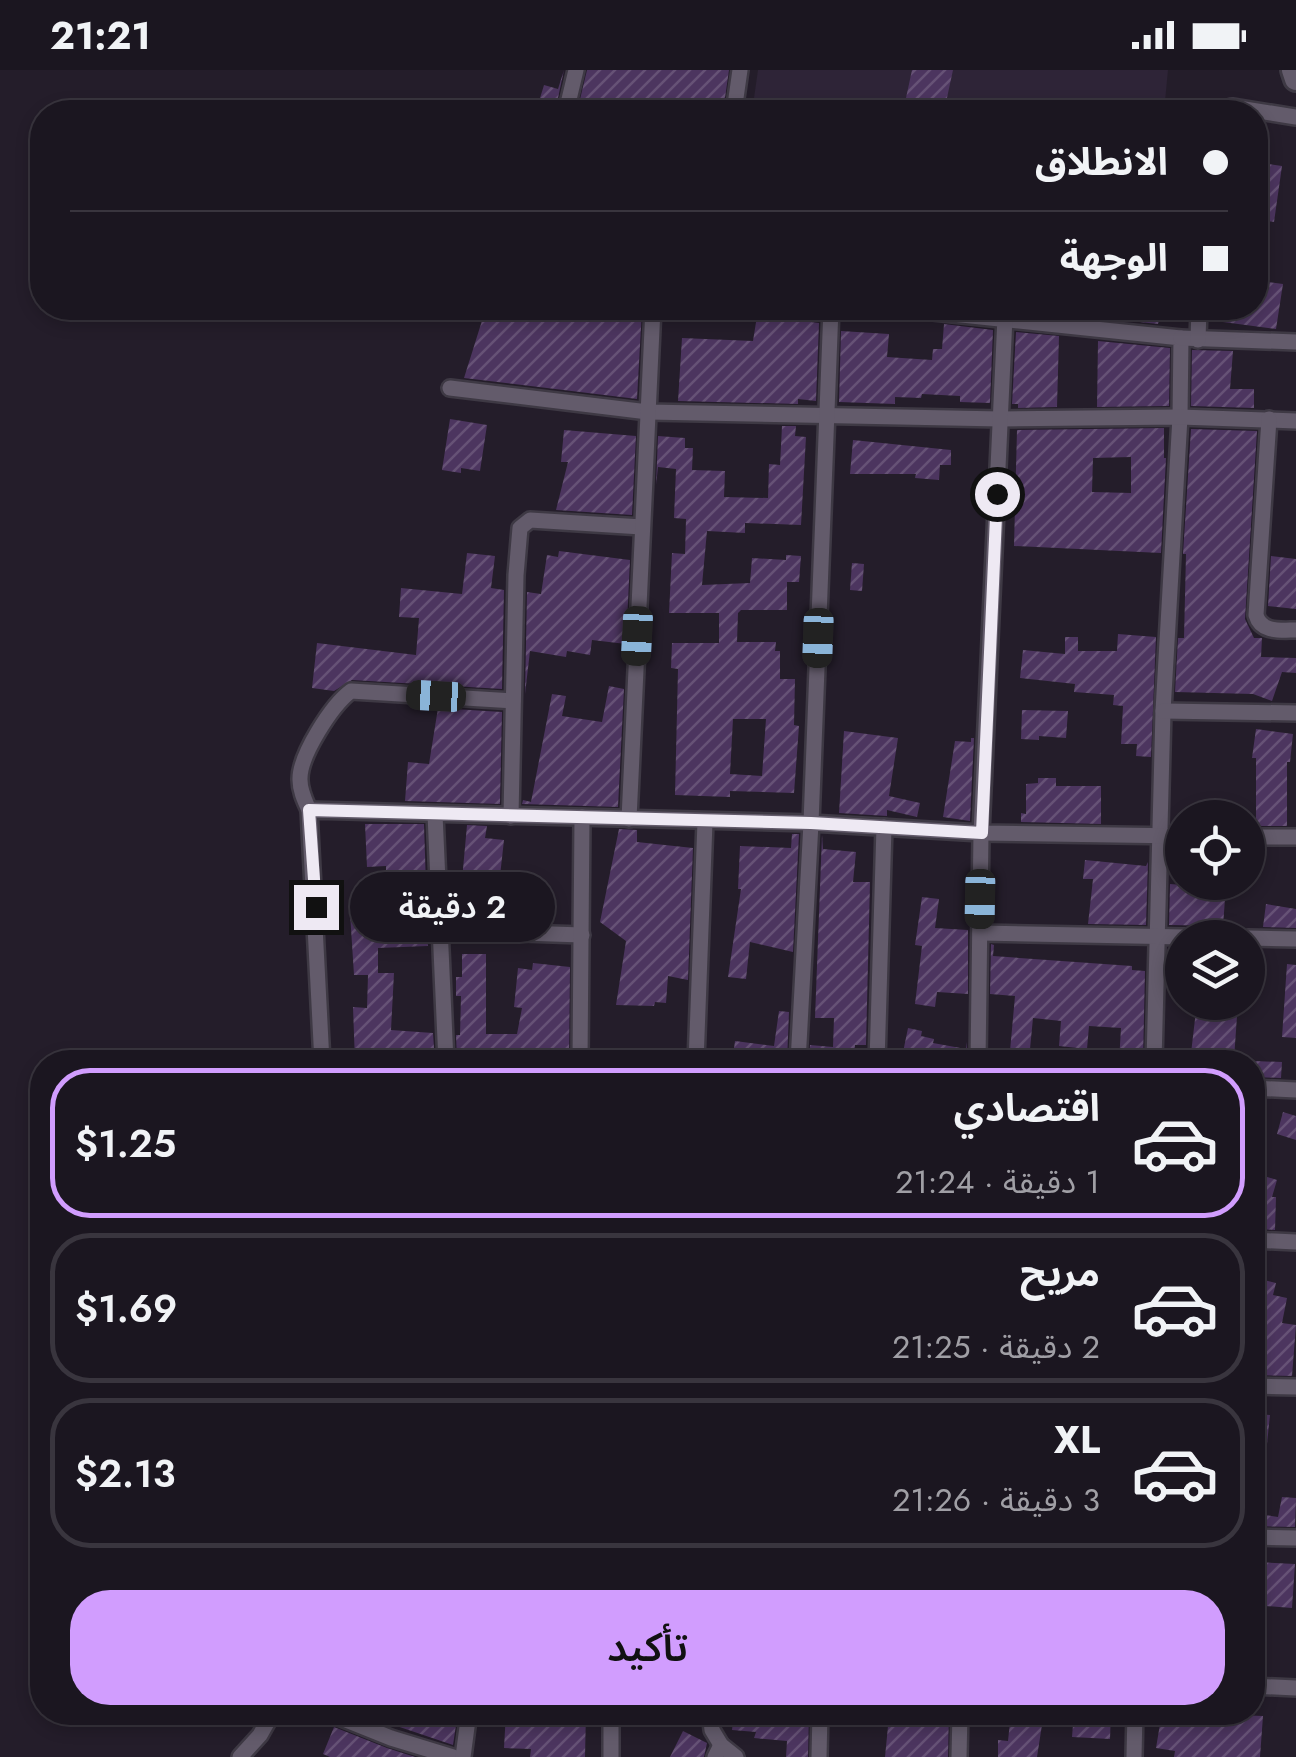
<!DOCTYPE html>
<html lang="ar">
<meta charset="utf-8">
<style>
:root{--surface:#1b1620;--page:#241f29;--text:#f1f3f6;--muted:#a09fa5;--line:#39353e;--accent:#d19dfe}
body{margin:0;font-family:Jost,"Noto Sans Arabic",sans-serif;background:var(--page);color:var(--text);direction:rtl;height:100vh;display:flex;flex-direction:column;font-size:38px;white-space:nowrap}
*{box-sizing:border-box;margin:0}
p{font-size:32px;color:var(--muted)}
.icon{flex:none;width:55px;height:55px;fill:none;stroke:currentColor;stroke-width:2;stroke-linecap:round;stroke-linejoin:round}
.map{position:relative;flex:1;overflow:hidden;direction:ltr}
.panel{position:absolute;left:30px;top:980px;width:1235px;height:675px;display:flex;flex-direction:column;background:var(--surface);border-radius:40px;box-shadow:0 5px 15px #0003,0 0 0 2px var(--line);direction:rtl}
.panel>*{flex:none}
.banner{position:absolute;left:30px;top:30px;width:1238px;height:220px;border-radius:40px;box-shadow:0 5px 15px #0003,0 0 0 2px var(--line);direction:rtl;display:grid;align-content:center;height:220px;padding:0 40px;background:var(--surface)}
.buttons{position:absolute;left:1165px;top:730px;display:grid;gap:20px}
.buttons a{display:grid;place-items:center;width:100px;height:100px;border-radius:50%;background:var(--surface);box-shadow:0 5px 15px #0003,0 0 0 2px var(--line);font-size:50px}
.end{position:absolute;width:45px;height:45px;margin:-22px;border:12px solid #eee9f3;background:#111;box-shadow:0 0 0 5px #111}
.from{border-radius:50%}
.bubble{position:absolute;height:70px;border-radius:35px;background:var(--surface);box-shadow:0 5px 15px #0003,0 0 0 2px var(--line);font-size:32px;font-weight:600;line-height:70px;text-align:center;direction:rtl}
.car{position:absolute;width:30px;height:60px;margin:-30px -15px;border-radius:12px;box-shadow:0 0 8px 2px #0007;background:linear-gradient(#222 24%,#8ab4d8 0 40%,#222 0 76%,#8ab4d8 0 86%,#222 0)}
.banner b{display:flex;align-items:center;gap:35px;height:95px;font-size:38px}
.banner b+b{border-top:2px solid var(--line)}
.banner i{width:25px;height:25px;background:var(--text)}
ul{padding:18px 0 0;list-style:none}
li{display:flex;align-items:center;gap:30px;height:150px;margin:0 20px 15px;padding:0 20px;border:5px solid var(--line);border-radius:40px}
li div{flex:1}
li b{display:block;font-size:38px}
li em{font-style:normal;font-weight:600}
li.active{border-color:var(--accent)}
li>.icon{width:90px;height:90px;stroke-width:1.5}
.action{display:flex;gap:20px;margin-top:auto;padding:20px 40px}
.action a{flex:1;height:115px;border-radius:40px;background:var(--accent);color:#111;font-size:40px;font-weight:600;line-height:115px;text-align:center}
.status{display:flex;justify-content:space-between;align-items:center;height:70px;padding:0 50px;background:var(--surface);direction:ltr}
.status svg{height:28px;fill:currentColor}
.map>svg:first-child{display:block}
</style>
<div class="status"><b>21:21</b><svg viewBox="0 0 49 12"><path d="M0 12V9h3v3zM5 12V6h3v6zM10 12V3h3v9zM15 12V0h3v12zM26 1h20v11H26zM47 4h2v5h-2z"/></svg></div>
<div class="map">
<svg width="1296" height="1687" viewBox="0 0 1296 1687">
<defs>
<pattern id="building-hatch" width="6" height="6" patternUnits="userSpaceOnUse" patternTransform="scale(2.5)"><rect width="6" height="6" fill="#4c355f"/><path d="M-1 1l2-2M0 6l6-6M5 7l2-2" fill="none" stroke="#665276"/></pattern>
</defs>
<rect width="100%" height="100%" fill="#241d2a"/>
<path fill="#2e2437" d="M758,0H1168L1164,42H752Z"/>
<g fill="url(#building-hatch)" fill-rule="evenodd">
<path d="M564,0L555,42L537,38L544,15L558,19Z"/>
<path d="M587,0H729L723,42H577Z"/>
<path d="M912,0H953L945,37L939,36L938,42H903Z"/>
<path d="M1255,92L1282,96L1274,152L1255,149Z"/>
<path d="M1255,210L1283,214L1276,259L1223,252L1225,238H1255Z"/>
<path d="M486,238H632L642,240L637,329L464,308Z"/>
<path d="M1075,238H1162L1158,254L1074,245Z"/>
<path d="M757,246L819,253L816,331L798,329V334L678,331L682,268L753,271Z"/>
<path d="M944,254L993,260L990,333L960,332V326L922,324L921,328L895,327V334L839,332L841,261L889,264L887,287L932,290L933,279H942Z"/>
<path d="M1016,262L1059,266L1057,337L1018,338V334H1012Z"/>
<path d="M1098,271L1170,278L1169,336L1097,337Z"/>
<path d="M1192,280L1233,281L1230,319H1254V338L1191,336Z"/>
<path d="M450,349L487,355L480,401L461,398V403L442,400Z"/>
<path d="M782,356H796L795,366L806,367L801,455L745,453V463L707,461L702,515L750,513L752,488L786,490V485L801,486L799,512H787V540H741L738,543L737,572H776L775,581H780V609H795L794,655L799,656L794,723L730,721V727L675,725L678,599L671,598L672,573H719V543H669L672,483L685,484L686,449L674,448L676,399L658,397L656,415L658,366L685,368V378H693L692,400L725,401L724,427L768,428L769,394L780,395ZM733,649H766L762,706L730,704Z"/>
<path d="M1164,358V388H1166L1161,483L1014,476L1017,360ZM1131,387V423L1092,422L1093,388Z"/>
<path d="M1191,359L1257,361L1245,549L1254,568H1262L1261,587L1296,588V603L1282,602L1272,631L1253,624L1175,622L1178,568H1184L1186,484H1183Z"/>
<path d="M564,360L636,366L632,445L556,440L568,392H561Z"/>
<path d="M853,370L951,380V395H940L939,410L915,408L916,404H850Z"/>
<path d="M559,481L630,490L626,574L592,570L590,585L567,581L566,587L530,581L525,624L527,522L541,524L547,485L558,487Z"/>
<path d="M467,483L495,486L491,518L504,520L502,619L352,610L334,621L312,618L317,573L416,585L419,548L399,547L401,518L462,524Z"/>
<path d="M1271,486L1296,489V539L1268,536Z"/>
<path d="M852,493L864,494L862,521L850,520Z"/>
<path d="M1118,564L1156,567L1151,687L1136,686L1137,674H1121L1123,636L1113,635L1114,625L1074,622L1075,614L1020,608L1023,580L1065,584V567H1078V581H1117Z"/>
<path d="M609,616L624,619L618,737L522,734L523,730L531,732L552,624L566,626L562,646L602,652Z"/>
<path d="M438,638L502,642L500,734L405,731L408,692L429,694Z"/>
<path d="M1022,640L1068,641L1066,668L1039,666V670L1021,669Z"/>
<path d="M1256,659L1293,664L1290,692H1287V756H1256V688H1252Z"/>
<path d="M844,661L898,668L889,726L920,733L917,747L887,740V746L839,743Z"/>
<path d="M971,668H974L970,751L943,747L955,671L971,672Z"/>
<path d="M1038,708H1056V716H1101V754L1021,752V743L1026,744V714L1038,713Z"/>
<path d="M365,754H424L428,876L378,878V903H394L391,960L433,963L435,992H355L353,937L367,938L368,905H354L350,843L386,842V796L367,797Z"/>
<path d="M467,755L487,756L485,768L504,770L495,851L452,849L454,831L460,832Z"/>
<path d="M619,759L637,760V772L693,778L688,910L668,906L666,933L655,932L654,936L616,935L626,871L600,852Z"/>
<path d="M792,764H799L793,882L750,872L746,909L728,907L741,819H738L740,776L791,778Z"/>
<path d="M822,765L823,779L856,782L853,812H870L866,975H855L854,992H809L810,975L833,977L834,948H815Z"/>
<path d="M1085,790L1146,796L1148,792L1146,855L1088,854L1093,809H1083Z"/>
<path d="M1170,814L1208,817L1207,827L1225,829L1223,856L1169,855Z"/>
<path d="M922,827L939,829L935,858L968,860V924L937,922L935,937L915,934L922,876L915,875Z"/>
<path d="M1266,834L1296,839V858L1263,857Z"/>
<path d="M991,874L994,875L993,886L1132,896V900L1145,901L1143,992H1119L1121,958L1089,956L1087,979L1059,976L1061,951L1033,948L1030,979L1071,983L1070,992H1009L1015,926L990,924Z"/>
<path d="M462,884H486V964H517L522,938L514,937L518,898L532,900L533,893L570,897L569,992H539V988L501,984V992H457L456,965H460L461,926H456V907H462Z"/>
<path d="M1287,894L1296,895V968L1282,967Z"/>
<path d="M1197,932H1238L1234,989L1218,987L1217,992H1190Z"/>
<path d="M779,941L789,942L787,992H740L741,987L733,986L735,971L774,976Z"/>
<path d="M908,958L922,961L921,966L934,969L933,973L966,979L967,972V992H901Z"/>
<path d="M1254,991L1282,992L1281,1008L1253,1007Z"/>
<path d="M1283,1042L1296,1046V1070L1277,1064Z"/>
<path d="M1258,1104L1277,1110L1272,1127H1276L1275,1160L1252,1159V1123Z"/>
<path d="M1260,1209L1276,1213L1273,1225L1287,1228L1282,1253L1296,1255L1292,1306L1252,1305V1242Z"/>
<path d="M1252,1344L1270,1345L1262,1422H1252Z"/>
<path d="M1282,1427L1296,1428L1295,1457L1252,1456V1443L1278,1447Z"/>
<path d="M1255,1492L1295,1494L1292,1538L1252,1535Z"/>
<path d="M379,1642H458L453,1675L367,1646V1643Z"/>
<path d="M506,1642H586L585,1687H530L531,1679L504,1678Z"/>
<path d="M734,1642H809L808,1687H786L787,1671L754,1668L756,1662L732,1660Z"/>
<path d="M878,1642H949L948,1687H885L888,1656L877,1655Z"/>
<path d="M1011,1642H1044L1037,1687H998V1670L1008,1671Z"/>
<path d="M1074,1642H1111L1110,1669L1072,1667Z"/>
<path d="M1162,1642L1263,1646L1260,1687H1174L1175,1681L1156,1678Z"/>
<path d="M334,1657L387,1678L415,1687H330L323,1684Z"/>
<path d="M683,1661L707,1673L704,1687H670Z"/>
</g>
<g fill="none" stroke-linecap="round" stroke-linejoin="round">
<g stroke="#3e3944" stroke-width="20">
<g id="street">
<path d="M566,42L576,0"/>
<path d="M734,42L740,0"/>
<path d="M1214,42L1232,37L1296,47"/>
<path d="M895,238L1181,268L1180,347L1163,641L1154,992"/>
<path d="M1181,268L1296,272"/>
<path d="M1198,270L1199,238"/>
<path d="M450,318L648,342L1001,349L1180,347L1296,351"/>
<path d="M1269,349L1256,545C1261,563 1281,560 1296,560"/>
<path d="M1163,641L1296,643"/>
<path d="M309,740C305,731 300,721 300,710C299,686 332,635 351,621L513,631"/>
<path d="M435,744L446,992"/>
<path d="M511,746L516,505L520,458L530,450L642,457"/>
<path d="M629,749L653,238"/>
<path d="M1248,767H1296"/>
<path d="M440,860L582,865"/>
<path d="M980,863L1236,868"/>
<path d="M1248,868L1296,869"/>
<path d="M322,992L309,740L811,753L981,763L1182,766"/>
<path d="M580,992L582,747"/>
<path d="M696,992L705,752"/>
<path d="M798,992L811,753L831,238"/>
<path d="M877,992L884,757"/>
<path d="M978,992L981,763L1005,247L1015,238"/>
<path d="M1252,1018L1296,1020"/>
<path d="M1252,1170L1296,1172"/>
<path d="M1252,1316L1296,1317"/>
<path d="M1252,1467L1296,1468"/>
<path d="M1252,1616L1296,1618"/>
<path d="M326,1642L391,1668L453,1687"/>
<path d="M611,1642V1687"/>
<path d="M669,1642L710,1647"/>
<path d="M710,1642L712,1660L721,1675"/>
<path d="M240,1687L260,1665L273,1642"/>
<path d="M463,1687L469,1642"/>
<path d="M715,1687L721,1675L736,1687"/>
<path d="M819,1687L820,1642"/>
<path d="M959,1687L960,1642"/>
<path d="M1134,1687L1135,1642"/>
</g>
</g>
<g stroke="#3e3944" stroke-width="28">
<path id="secondary" d="M1293,0L1296,9"/>
</g>
<use href="#street" stroke="#635b6b" stroke-width="15"/>
<use href="#secondary" stroke="#635b6b" stroke-width="22"/>
</g>
<g fill="none" stroke-linecap="round" stroke-linejoin="round">
<path stroke="#eee9f3" stroke-width="12" d="M316,837L309,740L811,753L982,763L997,424"/>
</g>
</svg>
<div class="buttons">
<a><svg class="icon" aria-label="locate" viewBox="0 0 24 24"><circle cx="12" cy="12" r="6"/><path d="M12 2v4M12 18v4M2 12h4M18 12h4"/></svg></a>
<a><svg class="icon" aria-label="layers" viewBox="0 0 24 24"><path d="M12 4l9 5-9 5-9-5zM3 14l9 5 9-5"/></svg></a>
</div>
<i class="end from" style="left:997px;top:424px"></i>
<i class="end" style="left:316px;top:837px"></i>
<div class="bubble" style="left:350px;top:802px;width:205px">2 دقيقة</div>
<i class="car" style="left:637px;top:566px;rotate:183deg"></i>
<i class="car" style="left:818px;top:568px;rotate:182deg"></i>
<i class="car" style="left:436px;top:626px;rotate:273deg"></i>
<i class="car" style="left:980px;top:829px;rotate:181deg"></i>
<div class="banner">
<b><i class="from"></i>الانطلاق</b>
<b><i></i>الوجهة</b>
</div>
<section class="panel">
<ul>
<li class="active"><svg class="icon" aria-label="car" viewBox="0 0 24 24"><path d="M5 17H2v-5l4-1 3-4h7l3 4 3 1v5h-3M9 17h6M6 11h13"/><circle cx="7" cy="17" r="2"/><circle cx="17" cy="17" r="2"/></svg><div><b>اقتصادي</b><p>1 دقيقة · 21:24</p></div><em>$1.25</em></li>
<li><svg class="icon" aria-label="car" viewBox="0 0 24 24"><path d="M5 17H2v-5l4-1 3-4h7l3 4 3 1v5h-3M9 17h6M6 11h13"/><circle cx="7" cy="17" r="2"/><circle cx="17" cy="17" r="2"/></svg><div><b>مريح</b><p>2 دقيقة · 21:25</p></div><em>$1.69</em></li>
<li><svg class="icon" aria-label="car" viewBox="0 0 24 24"><path d="M5 17H2v-5l4-1 3-4h7l3 4 3 1v5h-3M9 17h6M6 11h13"/><circle cx="7" cy="17" r="2"/><circle cx="17" cy="17" r="2"/></svg><div><b>XL</b><p>3 دقيقة · 21:26</p></div><em>$2.13</em></li>
</ul>
<div class="action"><a>تأكيد</a></div>
</section>
</div>
